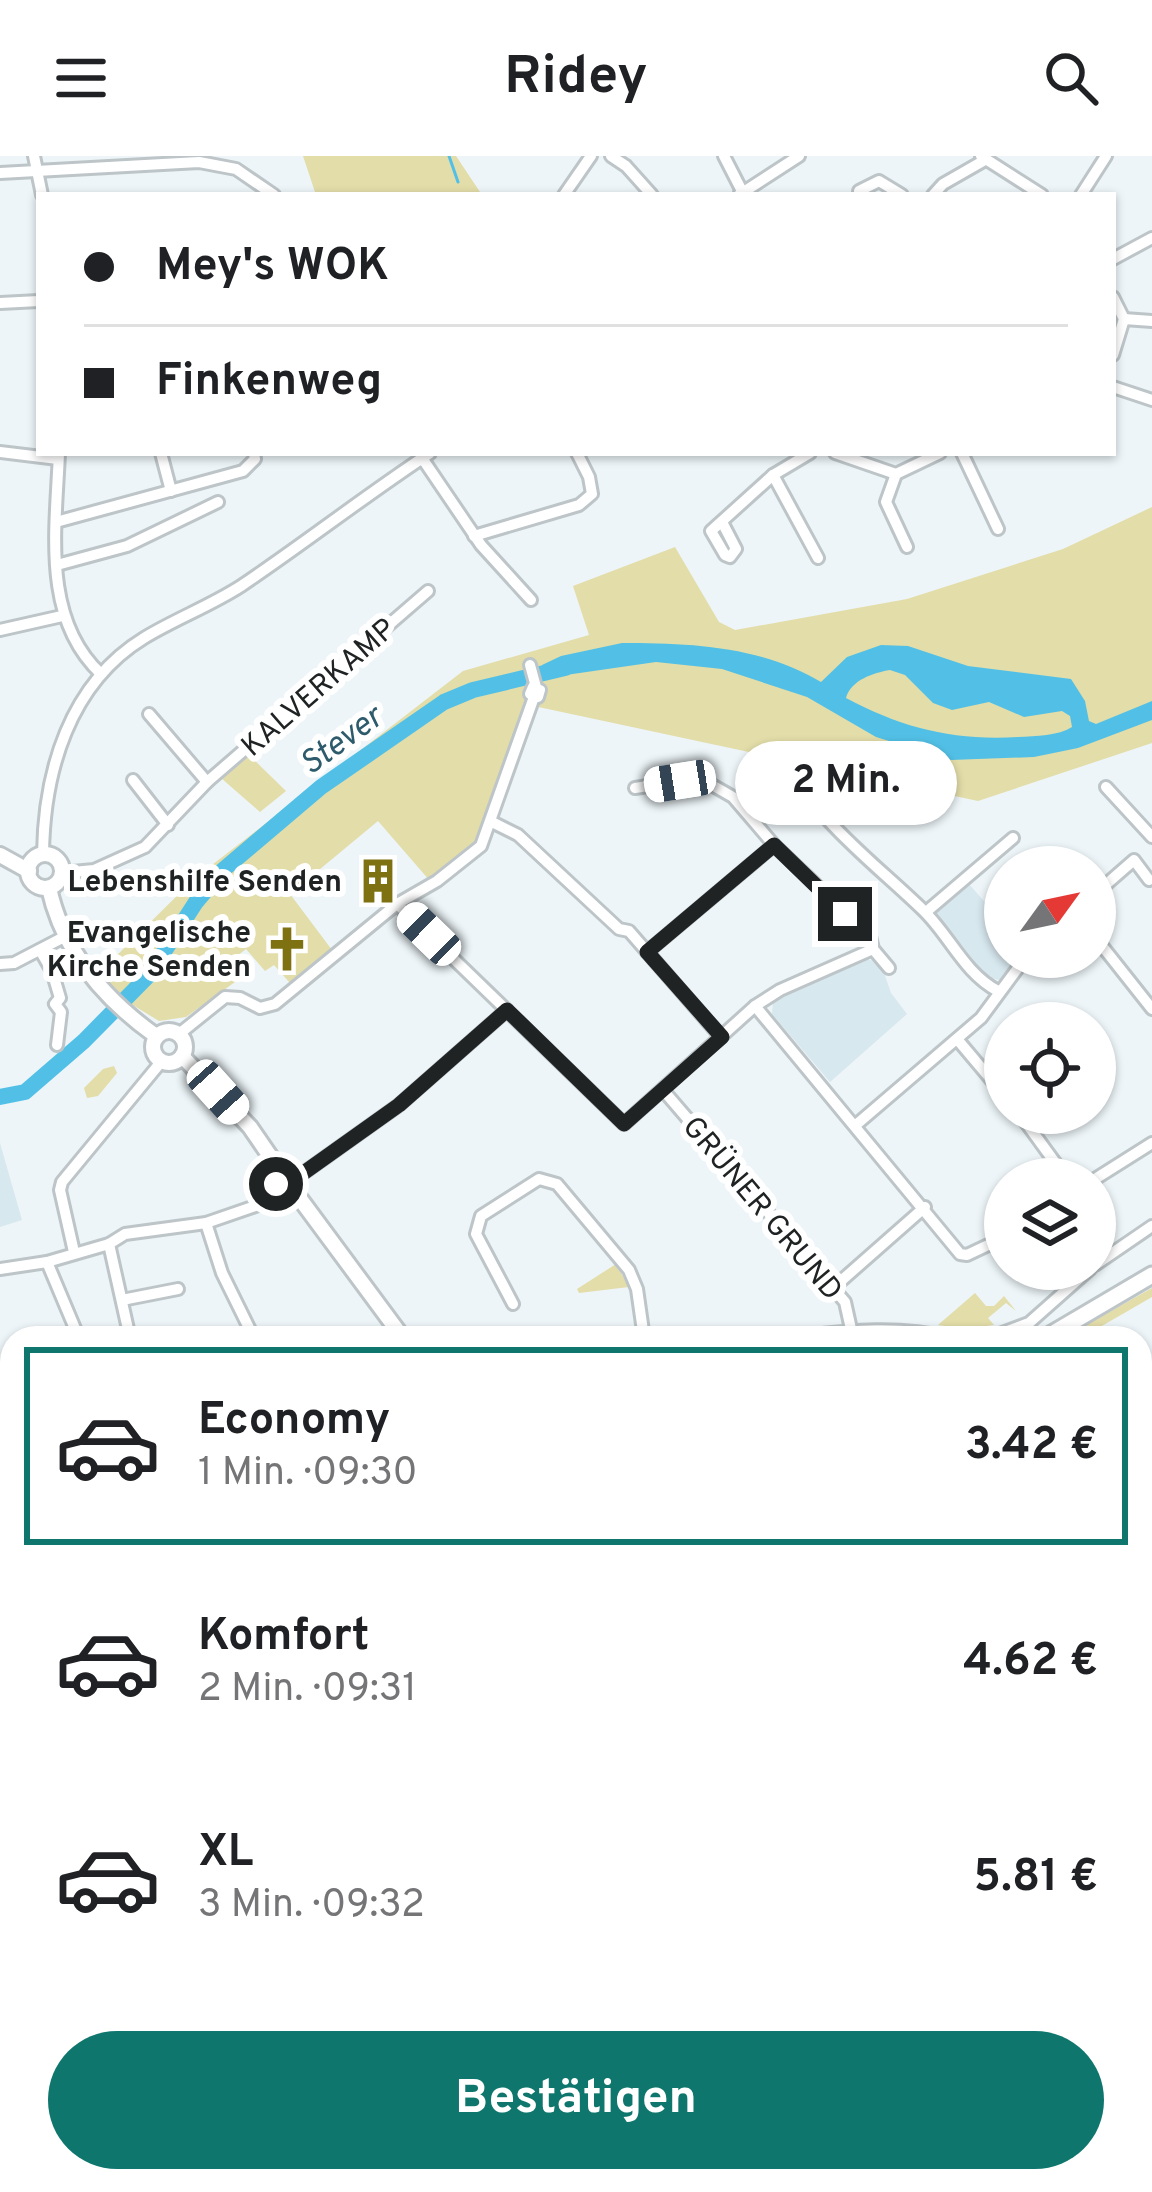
<!DOCTYPE html>
<html lang="de">
<meta charset="utf-8">
<style>
:root{--surface:#fff;--page:#f6f6f6;--text:#202124;--muted:#757577;--line:#e0e0e0;--accent:#0f766e}
body{margin:0;font-family:Overpass,sans-serif;background:var(--page);color:var(--text);height:100vh;display:flex;flex-direction:column;font-size:45px;white-space:nowrap}
*{box-sizing:border-box;margin:0}
p{font-size:39px;color:var(--muted)}
.icon{flex:none;width:66px;height:66px;fill:none;stroke:currentColor;stroke-width:2;stroke-linecap:round;stroke-linejoin:round}
.map{position:relative;flex:1;overflow:hidden}
.details{position:absolute;left:0px;top:1170px;width:1152px;height:867px;display:flex;flex-direction:column;background:var(--surface);border-radius:36px 36px 0 0;box-shadow:0 3px 9px #0004}
.details>*{flex:none}
.guide{position:absolute;left:36px;top:36px;width:1080px;height:264px;border-radius:0px;box-shadow:0 3px 9px #0004;display:grid;align-content:center;height:264px;padding:0 48px;background:var(--surface)}
.needle{width:78px;rotate:57deg}
.tools{position:absolute;left:984px;top:690px;display:grid;gap:24px}
.tools a{display:grid;place-items:center;width:132px;height:132px;border-radius:50%;background:var(--surface);box-shadow:0 3px 9px #0004;font-size:60px}
.end{position:absolute;width:54px;height:54px;margin:-27px;border:15px solid #202324;background:#fff;box-shadow:0 0 0 6px #fff}
.from{border-radius:50%}
.bubble{position:absolute;height:84px;border-radius:42px;background:var(--surface);box-shadow:0 3px 9px #0004;font-size:39px;font-weight:700;line-height:84px;text-align:center}
.car{position:absolute;width:36px;height:72px;margin:-36px -18px;border-radius:15px;box-shadow:0 0 9px 3px #0007;background:linear-gradient(#fff 24%,#345 0 40%,#fff 0 76%,#345 0 86%,#fff 0)}
.guide b{display:flex;align-items:center;gap:42px;height:114px;font-size:45px}
.guide b+b{border-top:3px solid var(--line)}
.guide i{width:30px;height:30px;background:var(--text)}
ul{padding:21px 0 0;list-style:none}
li{display:flex;align-items:center;gap:36px;height:198px;margin:0 24px 18px;padding:0 24px;border:6px solid transparent;border-radius:0px}
li div{flex:1}
li b{display:block;font-size:45px}
li em{font-style:normal;font-weight:700}
li.active{border-color:var(--accent)}
li>.icon{width:108px;height:108px;stroke-width:1.5}
.primary-button{display:flex;gap:24px;margin-top:auto;padding:24px 48px}
.primary-button a{flex:1;height:138px;border-radius:72px;background:var(--accent);color:#fff;font-size:48px;font-weight:700;line-height:138px;text-align:center}
header{display:flex;justify-content:space-between;align-items:center;height:156px;padding:0 48px;background:var(--surface);font-size:54px;font-weight:700}
.map>svg:first-child{display:block}
</style>
<header><svg class="icon" aria-label="menu" viewBox="0 0 24 24"><path d="M4 6h16M4 12h16M4 18h16"/></svg>Ridey<svg class="icon" aria-label="search" viewBox="0 0 24 24"><circle cx="10" cy="10" r="6"/><path d="M15 15l6 6"/></svg></header>
<div class="map">
<svg width="1152" height="2036" viewBox="0 0 1152 2036">
<rect width="100%" height="100%" fill="#edf5f8"/>
<g fill="#d8e8ef">
<path d="M968,727L1005,769V801H1019L999,824L986,821L936,756Z"/>
<path d="M856,804H871L882,811L891,837L907,858L830,926L772,858L773,844Z"/>
<path d="M0,987L22,1064L0,1071Z"/>
</g>
<g fill="#e3dda9">
<path d="M303,0H456L482,39H316Z"/>
<path d="M1152,351V587L978,645L529,549L475,690L430,725L378,665L290,738L332,794L290,827L274,809L265,815L246,793L224,810L235,826L186,861L159,865L131,848L99,817L195,722L463,515L589,479L573,430L675,391L719,466L735,474L907,443L1063,393Z"/>
<path d="M248,598L286,635L260,656L221,622Z"/>
<path d="M114,910L117,917L98,940L87,942L84,932L103,913Z"/>
<path d="M616,1108L629,1131L579,1137L577,1133Z"/>
<path d="M1152,1132V1141L1081,1182H1063Z"/>
<path d="M975,1137L986,1150H994L1004,1140L1016,1155L1006,1147L988,1162L994,1169L964,1173L938,1169Z"/>
<path d="M12,1555V1764L1,1766L0,1565Z"/>
</g>
<g fill="#52c0e6" fill-rule="evenodd">
<path d="M622,487C690,487 761,490 821,526L847,501L881,489L908,490L968,510L1071,523L1085,545L1089,565L1096,568L1152,545V564L1078,592L1034,601L951,604L876,581L807,541L722,513L656,506L545,522L542,509L561,500ZM890,514L905,519L933,547L952,554L989,546L1024,561L1062,555L1070,560L1072,571C1058,580 1036,580 1018,581C954,585 902,572 846,542C851,524 873,517 890,514Z"/>
<path d="M0,1997L12,2009V2025H28L40,2036H0Z"/>
</g>
<g fill="none" stroke-linecap="round" stroke-linejoin="round">
<g stroke="#52c0e6" stroke-width="3">
<path d="M449,0L458,26"/>
<path d="M0,1416L12,1424"/>
<path d="M1150,1470L1152,1472"/>
<path d="M1140,1739L1152,1730"/>
<path d="M387,2025L400,2036"/>
<path d="M588,2036L604,2025"/>
</g>
<path stroke="#52c0e6" stroke-width="16" d="M0,941L25,936L84,885L149,819L196,746L223,714L321,631L444,546L473,534L565,512"/>
<g stroke="#bdc5c8" stroke-width="16">
<g id="street">
<path d="M34,0L42,39"/>
<path d="M611,0L626,10L652,39"/>
<path d="M724,0L744,39"/>
<path d="M981,0L1042,39"/>
<path d="M0,17L199,6L236,13L274,39"/>
<path d="M859,35L879,25L902,39"/>
<path d="M564,39L591,0"/>
<path d="M739,39L799,0"/>
<path d="M933,39L943,28L985,4"/>
<path d="M1081,39L1106,0"/>
<path d="M1113,103L1152,82"/>
<path d="M1113,141L1124,163L1113,199"/>
<path d="M0,147L39,145"/>
<path d="M1124,163L1152,165"/>
<path d="M1113,231L1152,244"/>
<path d="M0,296L58,303"/>
<path d="M59,297C56,372 41,462 101,518"/>
<path d="M161,297L171,335"/>
<path d="M835,297L896,318L940,297"/>
<path d="M962,297L998,373"/>
<path d="M422,302L481,389L531,444"/>
<path d="M896,318L886,346L907,391"/>
<path d="M773,319L818,402"/>
<path d="M56,366L243,315L255,303L254,297"/>
<path d="M722,366L736,393L730,401L725,399L711,375L773,319L810,297"/>
<path d="M474,380L579,349L592,338L589,321L577,297"/>
<path d="M57,409L127,390L218,346"/>
<path d="M0,474L62,460"/>
<path d="M530,509L536,531"/>
<path d="M533,531L540,534L538,541L530,538Z"/>
<path d="M149,558L207,626"/>
<path d="M133,624L168,669"/>
<path d="M1106,631L1152,681"/>
<path d="M635,632L680,625L712,629L733,641L774,689L870,780L873,793L889,812"/>
<path d="M828,664C858,697 891,723 923,754C950,780 964,817 998,835"/>
<path d="M492,666L518,679L619,773L629,775L721,881"/>
<path d="M43,698C44,616 69,528 144,482C175,463 210,450 241,430C305,387 366,339 430,297"/>
<path d="M62,717L94,714L145,691L207,626L428,435"/>
<path d="M1095,738L1134,704L1149,724"/>
<path d="M397,748L624,968L755,850L780,834L873,793"/>
<path d="M926,756L1013,682"/>
<path d="M1095,781L1152,853"/>
<path d="M40,794L52,815L60,842L55,848L61,856L57,889"/>
<path d="M647,796L774,689"/>
<path d="M0,808L14,807L64,781"/>
<path d="M755,850L960,1098L967,1099L1005,1081"/>
<path d="M179,878L225,841L240,842L260,852L275,848L397,748L437,725L481,690L534,541"/>
<path d="M957,883L1005,940"/>
<path d="M663,934L845,1146L853,1182"/>
<path d="M1019,957L1067,1023"/>
<path d="M857,968L981,862L1026,801"/>
<path d="M295,1023L399,949L507,854"/>
<path d="M1095,1023L1152,987"/>
<path d="M206,1067L222,1117L254,1182"/>
<path d="M109,1088L130,1182"/>
<path d="M74,1096L60,1034L62,1026L161,906"/>
<path d="M47,1106L79,1182"/>
<path d="M1095,1109L1152,1070"/>
<path d="M0,1113L47,1106L109,1088L125,1078L206,1067L261,1048L279,1036"/>
<path d="M833,1132L925,1051"/>
<path d="M122,1144L178,1133"/>
<path d="M513,1148L476,1078L481,1060L539,1023L557,1028L629,1114L637,1133L644,1182"/>
<path d="M785,1182C841,1176 894,1168 950,1182"/>
<path d="M989,1182L1029,1167L1090,1113"/>
<path d="M1140,1219L1152,1222"/>
<path d="M1140,1242L1152,1257"/>
<path d="M12,1289L2,1296L12,1313"/>
<path d="M1140,1377L1152,1390"/>
<path d="M0,1392L12,1388"/>
<path d="M1140,1454L1152,1447"/>
<path d="M0,1499V1528L12,1548"/>
<path d="M1140,1555L1152,1569"/>
<path d="M1140,1684L1152,1678"/>
<path d="M1140,1726L1143,1730"/>
<path d="M1140,1802L1152,1792"/>
<path d="M0,1811L12,1834"/>
<path d="M1140,1889L1152,1910"/>
<path d="M156,2025L167,2036"/>
<path d="M195,2036L206,2025"/>
</g>
</g>
<g stroke="#bdc5c8" stroke-width="20">
<g id="secondary">
<circle cx="45" cy="715" r="17"/>
<path d="M0,699L29,715"/>
<path d="M49,732C63,796 104,843 156,880"/>
<circle cx="169" cy="891" r="16"/>
<path d="M182,900L250,971L283,1019"/>
<circle cx="287" cy="1029" r="10"/>
<path d="M295,1036L403,1182"/>
<path d="M665,2025L671,2036"/>
</g>
</g>
<g stroke="#bdc5c8" stroke-width="21">
<g id="primary">
<path d="M1045,1182L1152,1119"/>
<path d="M0,1788L12,1783"/>
</g>
</g>
<use href="#street" stroke="#fff" stroke-width="10"/>
<use href="#secondary" stroke="#fff" stroke-width="14"/>
<use href="#primary" stroke="#fff" stroke-width="15"/>
</g>
<g fill="none" stroke-linecap="round" stroke-linejoin="round">
<path stroke="#202324" stroke-width="15" d="M276,1028L283,1019L295,1023L399,949L507,854L624,968L722,881L647,796L774,689L845,758"/>
</g>
<defs>
<g id="building-bare" transform="scale(3.6)"><path d="M-4-6H4V6H1V3H-1V6H-4ZM-2.5-4.3h1.7v1.8h-1.7ZM.8-4.3h1.7v1.8H.8ZM-2.5-1h1.7V.8h-1.7ZM.8-1h1.7V.8H.8Z" fill="#7d7112" stroke="#fff" stroke-width="2.5" paint-order="stroke"/></g>
<g id="church-bare" transform="scale(3.6)"><path d="M-1.2-6h2.4v3.5h3.3v2.4h-3.3V6h-2.4V-.1h-3.3v-2.4h3.3Z" fill="#7d7112" stroke="#fff" stroke-width="2.5" paint-order="stroke"/></g>
</defs>
<g fill-rule="evenodd">
<use href="#building-bare" x="378" y="725"/>
<use href="#church-bare" x="287" y="793"/>
</g>
<g text-anchor="middle" stroke-width="12" stroke-linejoin="round" paint-order="stroke">
<g font-size="30" fill="#202324" stroke="#fff">
<text transform="translate(318 531) rotate(-41)" y="10">KALVERKAMP</text>
<text transform="translate(763 1052) rotate(50)" y="10">GRÜNER GRUND</text>
</g>
<g font-size="30" font-weight="bold" fill="#202324" stroke="#fff" text-anchor="end">
<text x="342" y="735">Lebenshilfe Senden</text>
<text x="251" y="786">Evangelische<tspan x="251" dy="34">Kirche Senden</tspan></text>
</g>
<g font-size="33" font-style="italic" fill="#2d5b6c" stroke="#fff">
<text transform="translate(340 583) rotate(-36)" y="12">Stever</text>
</g>
</g>
</svg>
<div class="tools">
<a><svg class="needle" viewBox="-14 -14 28 28"><path d="M0-13l5 13h-10z" fill="#e53935"/><path d="M0 13l5-13h-10z" fill="#757577"/></svg></a>
<a><svg class="icon" aria-label="locate" viewBox="0 0 24 24"><circle cx="12" cy="12" r="6"/><path d="M12 2v4M12 18v4M2 12h4M18 12h4"/></svg></a>
<a><svg class="icon" aria-label="layers" viewBox="0 0 24 24"><path d="M12 4l9 5-9 5-9-5zM3 14l9 5 9-5"/></svg></a>
</div>
<i class="end from" style="left:276px;top:1028px"></i>
<i class="end" style="left:845px;top:758px"></i>
<div class="bubble" style="left:735px;top:585px;width:222px">2 Min.</div>
<i class="car" style="left:680px;top:625px;rotate:261deg"></i>
<i class="car" style="left:429px;top:778px;rotate:314deg"></i>
<i class="car" style="left:218px;top:936px;rotate:138deg"></i>
<div class="guide">
<b><i class="from"></i>Mey's WOK</b>
<b><i></i>Finkenweg</b>
</div>
<section class="details">
<ul>
<li class="active"><svg class="icon" aria-label="car" viewBox="0 0 24 24"><path d="M5 17H2v-5l4-1 3-4h7l3 4 3 1v5h-3M9 17h6M6 11h13"/><circle cx="7" cy="17" r="2"/><circle cx="17" cy="17" r="2"/></svg><div><b>Economy</b><p>1 Min. · 09:30</p></div><em>3.42 €</em></li>
<li><svg class="icon" aria-label="car" viewBox="0 0 24 24"><path d="M5 17H2v-5l4-1 3-4h7l3 4 3 1v5h-3M9 17h6M6 11h13"/><circle cx="7" cy="17" r="2"/><circle cx="17" cy="17" r="2"/></svg><div><b>Komfort</b><p>2 Min. · 09:31</p></div><em>4.62 €</em></li>
<li><svg class="icon" aria-label="car" viewBox="0 0 24 24"><path d="M5 17H2v-5l4-1 3-4h7l3 4 3 1v5h-3M9 17h6M6 11h13"/><circle cx="7" cy="17" r="2"/><circle cx="17" cy="17" r="2"/></svg><div><b>XL</b><p>3 Min. · 09:32</p></div><em>5.81 €</em></li>
</ul>
<div class="primary-button"><a>Bestätigen</a></div>
</section>
</div>
